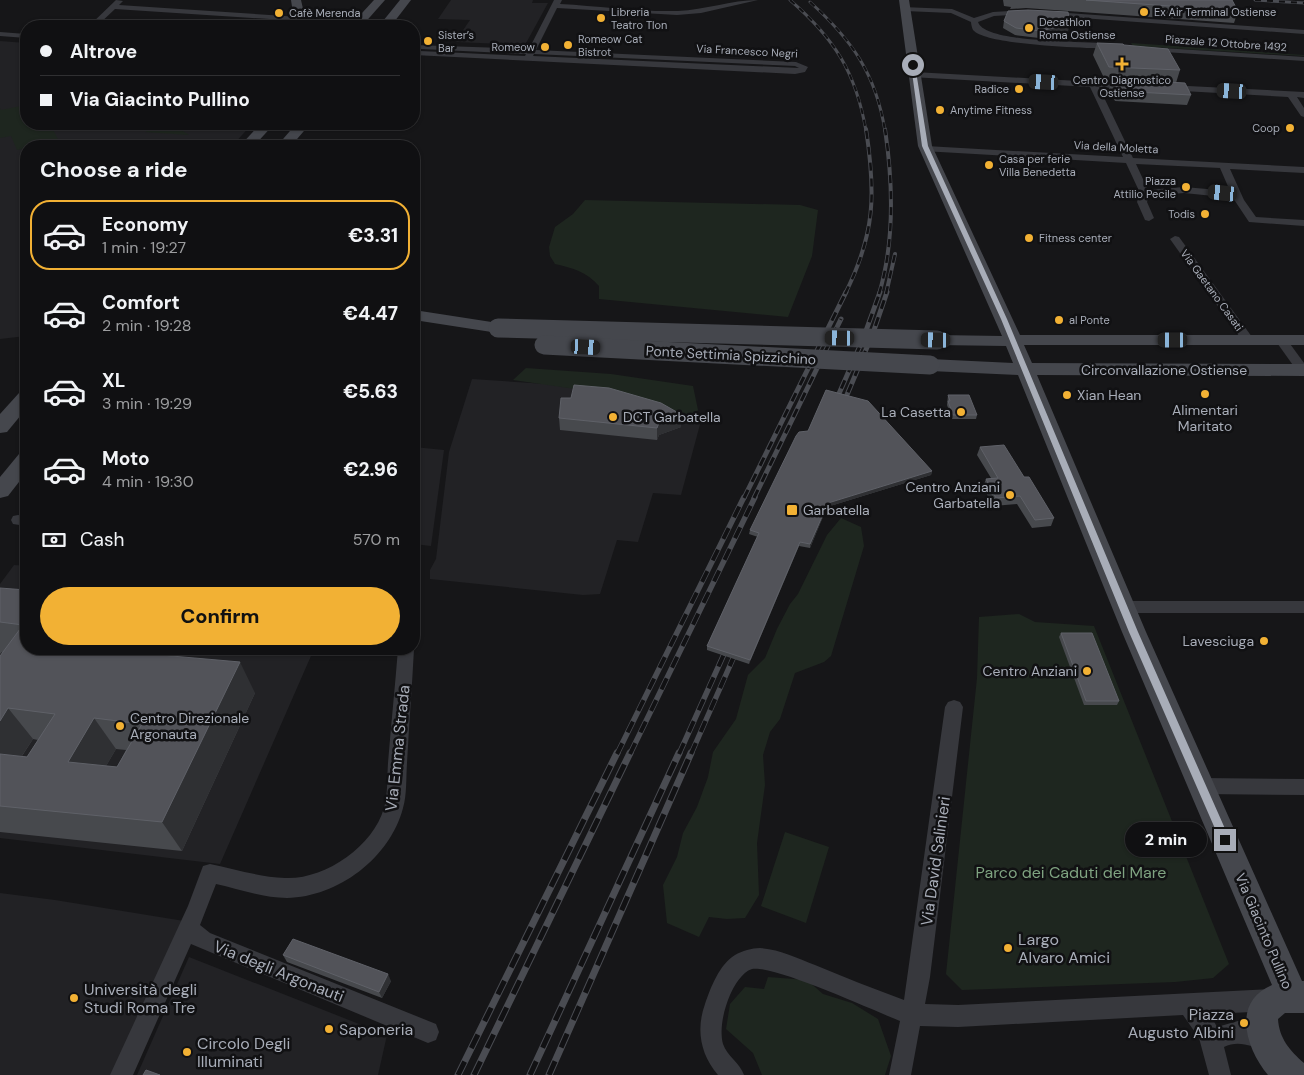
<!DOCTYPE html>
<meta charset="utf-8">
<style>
:root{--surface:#101012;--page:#1e1e20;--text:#f1f3f6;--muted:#9c9d9f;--line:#303032;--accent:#f2b134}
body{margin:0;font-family:"DM Sans",sans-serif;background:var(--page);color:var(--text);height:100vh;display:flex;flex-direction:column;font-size:19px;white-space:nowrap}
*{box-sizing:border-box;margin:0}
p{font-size:16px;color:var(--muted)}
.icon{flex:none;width:28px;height:28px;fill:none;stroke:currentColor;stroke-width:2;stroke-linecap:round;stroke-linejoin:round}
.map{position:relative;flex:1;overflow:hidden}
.side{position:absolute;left:20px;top:140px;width:400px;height:515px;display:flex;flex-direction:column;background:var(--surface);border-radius:20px;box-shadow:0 1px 4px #0004,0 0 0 1px var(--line)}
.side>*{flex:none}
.banner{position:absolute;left:20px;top:20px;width:400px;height:110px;border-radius:20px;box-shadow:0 1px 4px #0004,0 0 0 1px var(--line);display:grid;align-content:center;height:110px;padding:0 20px;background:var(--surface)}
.end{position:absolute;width:22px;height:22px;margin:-11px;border:6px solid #a8adb8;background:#111;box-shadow:0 0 0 2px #111}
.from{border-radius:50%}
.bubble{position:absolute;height:35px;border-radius:18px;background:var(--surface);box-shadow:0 1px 4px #0004,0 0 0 1px var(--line);font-size:16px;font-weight:800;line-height:35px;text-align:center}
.car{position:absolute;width:15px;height:30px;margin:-15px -8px;border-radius:6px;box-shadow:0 0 4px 1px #0007;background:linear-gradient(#222 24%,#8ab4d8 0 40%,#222 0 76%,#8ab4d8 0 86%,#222 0)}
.banner b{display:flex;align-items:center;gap:18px;height:48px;font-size:19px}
.banner b+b{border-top:1px solid var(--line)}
.banner i{width:12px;height:12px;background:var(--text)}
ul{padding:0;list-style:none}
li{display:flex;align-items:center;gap:15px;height:70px;margin:0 10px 8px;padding:0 10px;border:2px solid transparent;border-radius:20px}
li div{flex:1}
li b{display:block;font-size:19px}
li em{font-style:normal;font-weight:800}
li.current{border-color:var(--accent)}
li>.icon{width:45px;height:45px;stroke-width:1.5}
h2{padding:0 20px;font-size:22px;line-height:60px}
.pay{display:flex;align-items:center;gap:12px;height:55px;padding:0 20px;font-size:19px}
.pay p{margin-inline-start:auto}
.action{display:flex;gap:10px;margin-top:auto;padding:10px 20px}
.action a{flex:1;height:58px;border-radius:30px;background:var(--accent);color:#111;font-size:20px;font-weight:800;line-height:58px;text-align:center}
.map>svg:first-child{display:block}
</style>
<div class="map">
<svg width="1304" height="1075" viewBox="0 0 1304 1075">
<rect width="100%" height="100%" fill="#161618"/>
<g fill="#222225">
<path d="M451,0H533L532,3H548L525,45L455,42L470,20L438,19Z"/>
<path d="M0,41L26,43V124H252L232,146H26V336L0,339Z"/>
<path d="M472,379L546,384L596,392L702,417L681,495L653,493L638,542L617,540L600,594L583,595L430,579V570L436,559L449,452Z"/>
<path d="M414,447L444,450L431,546L414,544Z"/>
<path d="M14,565L26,566V649H314L220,864L0,838V584Z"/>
<path d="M0,893L55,900L184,921L112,1075H0Z"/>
<path d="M189,957L387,1035L378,1075H137Z"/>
</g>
<g fill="#1e261f">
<path d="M1131,43L1304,55V56L1133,46Z"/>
<path d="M26,105V124H50L59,141L26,146V148L17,150L11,136L0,138V108L1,110Z"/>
<path d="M161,124H172L189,135L145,132Z"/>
<path d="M585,200L800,205L818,210L812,256L788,317L599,299V286C587,272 573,268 555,264L550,256L549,247L555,227L573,214Z"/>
<path d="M526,368L611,374L693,386L698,410L693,416L596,392L513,380Z"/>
<path d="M841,518L861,527L864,546L831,656L824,662L795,673L780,719L770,732L763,755L765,785L757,843L759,895L745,918L727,919L709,917L699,937L667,923L663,885L677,857L683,833L697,807L708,777L713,752L736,719L748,675L765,658L777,629L790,604L798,594L827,535Z"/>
<path d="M1019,614L1035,622L1094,626L1229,964L1213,978L1175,982L962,990L946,974L977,678L979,617Z"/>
<path d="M785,832L829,847L806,923L761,906Z"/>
<path d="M768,977L807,980L823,994L852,1003L878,1019L891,1056L885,1075H762L753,1053L726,1029L730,1004L745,987L764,989Z"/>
</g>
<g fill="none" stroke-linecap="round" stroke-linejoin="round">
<g fill="#37383d" fill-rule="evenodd">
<path d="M116,0L123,1L119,5L300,17L304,19L300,21L115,9L97,26H89Z"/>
<path d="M554,0H562L560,4C599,6 639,12 678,11C705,10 731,0 758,0L701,13L677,15L557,8L536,50L796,62L808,67L805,72L795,74L414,55V45L529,49ZM421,49L526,54L525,56L420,51ZM534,54L795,66L799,68L533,56Z"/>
<path d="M902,7L952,9L974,18L993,12L1026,10L1304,30V34L1026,14L994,16L978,22C985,45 1095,40 1119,45V49H1116C1091,48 987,46 973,30C972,28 971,24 971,22L951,13L905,11L901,9Z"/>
<path d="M0,32L26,34V38L0,36Z"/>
<path d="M1146,47L1304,57V61L1149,51H1146Z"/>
<path d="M914,72L1133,84V88L1130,89L1099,87L1133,158L1304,167V173L1230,169L1244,200L1256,217L1304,220V226L1249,222L1233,198L1184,193L1149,196L1147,202L1154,218L1149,221L1145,220L1137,202L1140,193L1126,163L923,151L921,149L926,146L1123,157L1090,87L911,77L910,75ZM1136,164L1220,168L1230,191L1184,187L1148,190Z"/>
<path d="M1168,85L1304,92V98L1297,97L1304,108V117L1301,116L1288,97L1165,90L1164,88Z"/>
<path d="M1175,236L1179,237L1252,337L1254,340L1252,343H1244L1170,239Z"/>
<path d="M1281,336L1285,337L1304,363V376L1300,375L1275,340Z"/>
<path d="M18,515L26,516V526L13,524L11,520L13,516Z"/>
<path d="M1123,601H1304V613H1123L1117,611L1115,607L1117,603Z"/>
<path d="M414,648V649C412,687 409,725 407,763C406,777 407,795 403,808C390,858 338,897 287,898C263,898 239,889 216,884L200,925L210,933L436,1024L439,1032L436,1040L428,1043L191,944L133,1075H110L188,906L203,866L210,864C235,869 259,877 285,878C324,880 373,847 384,808C388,795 387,777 388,763C391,725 395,687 398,649Z"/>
<path d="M954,700L960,702L963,707L930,977L925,1004L958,1005L1273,989L1281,992L1284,1000L1281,1008L1273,1011L1210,1014L1217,1027L1238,1021L1273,1032L1276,1040L1273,1048L1265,1051C1252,1046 1238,1040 1224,1047L1231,1075H1209L1199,1038L1183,1015L958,1027L920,1026L911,1075H889L900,1021C875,1011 772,964 752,969C742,972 734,986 730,995C724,1009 719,1029 723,1044C727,1056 740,1063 744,1075H718C700,1054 696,1029 705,1004C711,987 719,965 735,955C742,951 752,948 760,948C779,949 797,958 815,965C844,977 874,989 904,1000L945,707L948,702Z"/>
<path d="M1202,778L1304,779V795L1202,794L1195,792L1193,786L1195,780Z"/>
</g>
<g fill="#45474d" fill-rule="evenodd">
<path d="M291,0H301L307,26H295Z"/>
<path d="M374,0H385L362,26H350Z"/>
<path d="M400,0H411L391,26H379Z"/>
<path d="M899,0H909L932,146L1020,335H1304V345H1024L1032,363L1304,364V376L1037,375L1146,632L1302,981H1304V1013H1285L1278,1019C1279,1038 1290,1051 1304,1063V1075H1268C1246,1049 1231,1002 1272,985L1122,632L1018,375L930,371L923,369L921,365L923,361L930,359L1013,363L1006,346L937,345L931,344L928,340L931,336L937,335L1002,336L918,146Z"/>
<path d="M260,124H274L254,146H240Z"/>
<path d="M296,124H310L291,146H277Z"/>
<path d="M414,310L498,323L504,324L507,328L504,332L498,333L414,320Z"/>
<path d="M26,391V409L7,432L0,433V414L19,393Z"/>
<path d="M26,452V473L8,496L0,498V477L19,454Z"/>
</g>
<g stroke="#4a4c52" stroke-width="3">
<g id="rail-far4">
<path d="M790,0C834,38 856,72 866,131"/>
<path d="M1255,0L1304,3"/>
<path d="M810,2C852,40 876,74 885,131"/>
</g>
</g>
<g stroke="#4a4c52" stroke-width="4">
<g id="rail-far3">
<path d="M845,294C875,234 876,195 866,129"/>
<path d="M879,294C895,241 893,183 885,129"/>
<path d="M886,294L895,254"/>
</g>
</g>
<g stroke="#4a4c52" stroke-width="5">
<g id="rail-far2">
<path d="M834,405L863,339L880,292"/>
<path d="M841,409L873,333L887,292"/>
<path d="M744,498L846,292"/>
<path d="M754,498L841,319"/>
</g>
</g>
<g stroke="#4a4c52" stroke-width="5.5">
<g id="rail-far1">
<path d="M617,754L744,497"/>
<path d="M630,754L755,497"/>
<path d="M679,754L729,643"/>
<path d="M691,754L739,645"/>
</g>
</g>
<g stroke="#4a4c52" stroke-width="7">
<g id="rail">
<path d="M458,1075L617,753"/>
<path d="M474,1075L630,753"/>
<path d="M530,1075L679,753"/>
<path d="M549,1075L691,753"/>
</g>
</g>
<use href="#rail-far4" stroke="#111113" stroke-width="2" stroke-dasharray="6" stroke-linecap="butt"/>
<use href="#rail-far3" stroke="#111113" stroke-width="2.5" stroke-dasharray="8" stroke-linecap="butt"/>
<use href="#rail-far2" stroke="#111113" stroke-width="3" stroke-dasharray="9" stroke-linecap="butt"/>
<use href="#rail-far1" stroke="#111113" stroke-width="4" stroke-dasharray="12" stroke-linecap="butt"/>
<use href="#rail" stroke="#111113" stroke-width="5" stroke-dasharray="15" stroke-linecap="butt"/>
<g stroke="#45474d" stroke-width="19">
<path d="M498,328L937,340"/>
<path d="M544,345L930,365"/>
</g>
</g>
<g fill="#47494d" fill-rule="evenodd">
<path d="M1003,0H1232L1238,11L1234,23L1026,8L1010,9L1011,7L1004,6Z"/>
<path d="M1004,21L1068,31L1039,38L1015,35L1003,28Z"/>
<path d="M1097,43L1124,45L1180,70L1176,83L1191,95L1187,105L1115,101L1109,89L1112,80H1105L1093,55Z"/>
<path d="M948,395L977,415L976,419H952L947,405Z"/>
<path d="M559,418L681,427L659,435L657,440L560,430Z"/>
<path d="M980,447L1024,477L1054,518L1051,526L1032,528L1017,504L993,506L983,487L986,479L991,478L977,455Z"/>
<path d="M932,471L931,475L827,507L810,548L799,546L749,664L707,650V646L758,537L749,534L750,530Z"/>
<path d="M0,588L108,650L255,693L182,851L0,832V656L3,652H2L0,654ZM33,739L38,740L27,757L22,756ZM116,749L126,750L117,767L106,766Z"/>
<path d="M1061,633L1119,701L1117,705H1084L1059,637Z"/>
<path d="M283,955L391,981L382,998L287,962Z"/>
</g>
<g fill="#2f3033">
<path d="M1070,24L1068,31L1039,38L1040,31Z"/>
<path d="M682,415L681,427L659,435L657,440V428L659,423Z"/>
<path d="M932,471L931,475L827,507L810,548V544L828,503Z"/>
<path d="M800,542L799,546L749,664L750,660Z"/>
<path d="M240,662L255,693L182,851L162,822Z"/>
<path d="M8,708L33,739L5,781L0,775V721Z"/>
<path d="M94,718L116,749L91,792L68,762Z"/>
<path d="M388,974L391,981L382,998L379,992Z"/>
</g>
<g fill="#525359" stroke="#5f6168" fill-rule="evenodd">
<path d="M1086,0H1232L1238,11Z"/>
<path d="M1028,10L1068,12L1070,24L1040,31L1016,28L1004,21L1008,11Z"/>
<path d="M1097,43L1123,44L1124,45L1168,49L1180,70L1109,67Z"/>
<path d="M1113,79L1185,83L1191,95L1118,91Z"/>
<path d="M574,385L609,388L661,403L682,415L659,423L657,428L559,418L561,398H571Z"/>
<path d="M826,390L868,401L932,471L828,503L810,544L800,542L750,660L707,646L759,533L750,530L796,436L799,432L808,431Z"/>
<path d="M948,395H969L977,415H953L948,401H950Z"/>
<path d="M1004,445L1024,477H1029L1054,518L1035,520L1020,496L996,498L986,479L998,478L980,447Z"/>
<path d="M0,588L26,590V649H92L240,662L162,822L0,806V754L27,757L55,714L8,708L0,721V656L23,625L0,622ZM94,718L142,724L117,767L68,762Z"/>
<path d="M1061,633H1092L1119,701H1086Z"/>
<path d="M293,939L388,974L379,992L283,955Z"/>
<path d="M146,1070L160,1075H143Z"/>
</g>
<path fill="#a8adb8" d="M913,64L915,65L928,146L1007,319L1138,632L1230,840L1229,844L1225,845L1220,840L1129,632L1001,319L922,146L911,65Z"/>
<g fill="#f2b134" stroke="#111113" stroke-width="2">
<circle cx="1144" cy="12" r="5"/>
<circle cx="279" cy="13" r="5"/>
<circle cx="601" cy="18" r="5"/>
<circle cx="1029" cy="28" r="5"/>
<circle cx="428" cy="41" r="5"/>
<circle cx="568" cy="45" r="5"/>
<circle cx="545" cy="47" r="5"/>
<path d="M1119.5 56.5h5v5h5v5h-5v5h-5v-5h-5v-5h5z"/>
<circle cx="1019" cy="89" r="5"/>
<circle cx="940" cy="110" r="5"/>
<circle cx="1290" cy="128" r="5"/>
<circle cx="989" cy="165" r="5"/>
<circle cx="1186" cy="187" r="5"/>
<circle cx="1205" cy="214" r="5"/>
<circle cx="1029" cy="238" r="5"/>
<circle cx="1059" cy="320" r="5"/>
<circle cx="1205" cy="394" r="5"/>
<circle cx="1067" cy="395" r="5"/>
<circle cx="961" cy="412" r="5"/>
<circle cx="613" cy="417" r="5"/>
<circle cx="1010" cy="495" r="5"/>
<rect x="786" y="504" width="12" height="12" rx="2.5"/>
<circle cx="1264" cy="641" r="5"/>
<circle cx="1087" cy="671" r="5"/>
<circle cx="120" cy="726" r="5"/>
<circle cx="1008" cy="948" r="5"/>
<circle cx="74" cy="998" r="5"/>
<circle cx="1244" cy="1023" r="5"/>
<circle cx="329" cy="1029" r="5"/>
<circle cx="187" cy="1052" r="5"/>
</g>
<g text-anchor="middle" stroke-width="5" stroke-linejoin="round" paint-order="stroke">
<g font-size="11" fill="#a8adb8" stroke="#111113" text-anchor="start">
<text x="611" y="16">Libreria<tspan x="611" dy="13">Teatro Tlon</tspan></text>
<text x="1154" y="16">Ex Air Terminal Ostiense</text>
<text x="289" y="17">Cafè Merenda</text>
<text x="1039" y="26">Decathlon<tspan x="1039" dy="13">Roma Ostiense</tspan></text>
<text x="438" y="39">Sister’s<tspan x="438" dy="13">Bar</tspan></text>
<text x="578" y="43">Romeow Cat<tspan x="578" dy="13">Bistrot</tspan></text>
<text x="535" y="51" text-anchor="end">Romeow</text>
<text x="1122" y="84" text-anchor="middle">Centro Diagnostico<tspan x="1122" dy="13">Ostiense</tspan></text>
<text x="1009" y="93" text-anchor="end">Radice</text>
<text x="950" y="114">Anytime Fitness</text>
<text x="1280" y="132" text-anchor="end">Coop</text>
<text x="999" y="163">Casa per ferie<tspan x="999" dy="13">Villa Benedetta</tspan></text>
<text x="1176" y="185" text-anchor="end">Piazza<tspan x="1176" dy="13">Attilio Pecile</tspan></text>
<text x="1195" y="218" text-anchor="end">Todis</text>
<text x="1039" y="242">Fitness center</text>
<text x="1069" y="324">al Ponte</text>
</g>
<g font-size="11" fill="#a8adb8" stroke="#111113">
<text transform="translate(1226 43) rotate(4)" y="4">Piazzale 12 Ottobre 1492</text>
<text transform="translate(747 51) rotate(3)" y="4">Via Francesco Negri</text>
<text transform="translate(1116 147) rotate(3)" y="4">Via della Moletta</text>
<text transform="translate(1212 290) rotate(54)" y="4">Via Gaetano Casati</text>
</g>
<g font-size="14" fill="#a8adb8" stroke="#111113">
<text transform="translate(731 355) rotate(3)" y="5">Ponte Settimia Spizzichino</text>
<text x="1164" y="375">Circonvallazione Ostiense</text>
<text transform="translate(1264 931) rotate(67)" y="5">Via Giacinto Pullino</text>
</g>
<g font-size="14" fill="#a8adb8" stroke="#111113" text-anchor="start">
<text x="1077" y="400">Xian Hean</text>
<text x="1205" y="415" text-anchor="middle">Alimentari<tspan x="1205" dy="16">Maritato</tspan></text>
<text x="951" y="417" text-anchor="end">La Casetta</text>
<text x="623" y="422">DCT Garbatella</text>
<text x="1000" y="492" text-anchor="end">Centro Anziani<tspan x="1000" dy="16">Garbatella</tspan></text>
<text x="803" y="515">Garbatella</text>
<text x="1254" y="646" text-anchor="end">Lavesciuga</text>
<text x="1077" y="676" text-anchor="end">Centro Anziani</text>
<text x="130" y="723">Centro Direzionale<tspan x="130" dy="16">Argonauta</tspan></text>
</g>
<g font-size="16" fill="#a8adb8" stroke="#111113">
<text transform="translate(397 748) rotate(-84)" y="6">Via Emma Strada</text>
<text transform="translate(935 861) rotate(-82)" y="6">Via David Salinieri</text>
<text transform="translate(279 971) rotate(22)" y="6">Via degli Argonauti</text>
</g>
<g font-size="16" fill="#7fa381" stroke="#111113">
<text x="1071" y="878">Parco dei Caduti del Mare</text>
</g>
<g font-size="16" fill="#a8adb8" stroke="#111113" text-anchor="start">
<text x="1018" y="945">Largo<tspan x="1018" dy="18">Alvaro Amici</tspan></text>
<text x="84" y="995">Università degli<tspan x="84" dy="18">Studi Roma Tre</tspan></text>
<text x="1234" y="1020" text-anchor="end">Piazza<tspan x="1234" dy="18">Augusto Albini</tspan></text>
<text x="339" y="1035">Saponeria</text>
<text x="197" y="1049">Circolo Degli<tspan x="197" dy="18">Illuminati</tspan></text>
</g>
</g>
</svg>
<i class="end from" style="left:913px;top:65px"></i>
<i class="end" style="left:1225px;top:840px"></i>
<div class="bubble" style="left:1125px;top:822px;width:82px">2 min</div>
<i class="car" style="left:1044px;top:82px;rotate:273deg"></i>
<i class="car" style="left:1232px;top:91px;rotate:273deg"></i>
<i class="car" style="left:1223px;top:193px;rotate:276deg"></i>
<i class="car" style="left:840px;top:338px;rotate:271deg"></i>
<i class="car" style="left:936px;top:340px;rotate:271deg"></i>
<i class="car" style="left:1173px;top:340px;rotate:270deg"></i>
<i class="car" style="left:586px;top:347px;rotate:93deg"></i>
<div class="banner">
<b><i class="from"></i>Altrove</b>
<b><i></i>Via Giacinto Pullino</b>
</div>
<section class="side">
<h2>Choose a ride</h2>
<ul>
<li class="current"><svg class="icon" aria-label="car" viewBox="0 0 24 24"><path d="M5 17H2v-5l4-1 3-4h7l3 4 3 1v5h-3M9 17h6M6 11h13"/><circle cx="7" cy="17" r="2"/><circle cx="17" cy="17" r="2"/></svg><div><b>Economy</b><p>1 min · 19:27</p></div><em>€3.31</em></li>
<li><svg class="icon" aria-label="car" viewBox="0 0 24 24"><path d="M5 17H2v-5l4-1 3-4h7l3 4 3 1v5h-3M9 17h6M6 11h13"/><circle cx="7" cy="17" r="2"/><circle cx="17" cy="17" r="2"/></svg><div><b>Comfort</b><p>2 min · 19:28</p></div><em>€4.47</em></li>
<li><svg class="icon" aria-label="car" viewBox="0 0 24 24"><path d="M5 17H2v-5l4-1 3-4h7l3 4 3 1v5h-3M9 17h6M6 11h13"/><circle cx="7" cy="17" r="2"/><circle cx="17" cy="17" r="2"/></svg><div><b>XL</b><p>3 min · 19:29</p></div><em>€5.63</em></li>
<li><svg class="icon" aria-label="car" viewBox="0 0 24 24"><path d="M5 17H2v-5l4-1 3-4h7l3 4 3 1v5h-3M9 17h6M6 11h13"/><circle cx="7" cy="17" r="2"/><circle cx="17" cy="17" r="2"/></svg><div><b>Moto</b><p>4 min · 19:30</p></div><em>€2.96</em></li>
</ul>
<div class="pay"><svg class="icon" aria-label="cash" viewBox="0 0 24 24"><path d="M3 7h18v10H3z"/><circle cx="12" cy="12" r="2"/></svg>Cash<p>570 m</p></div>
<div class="action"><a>Confirm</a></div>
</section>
</div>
